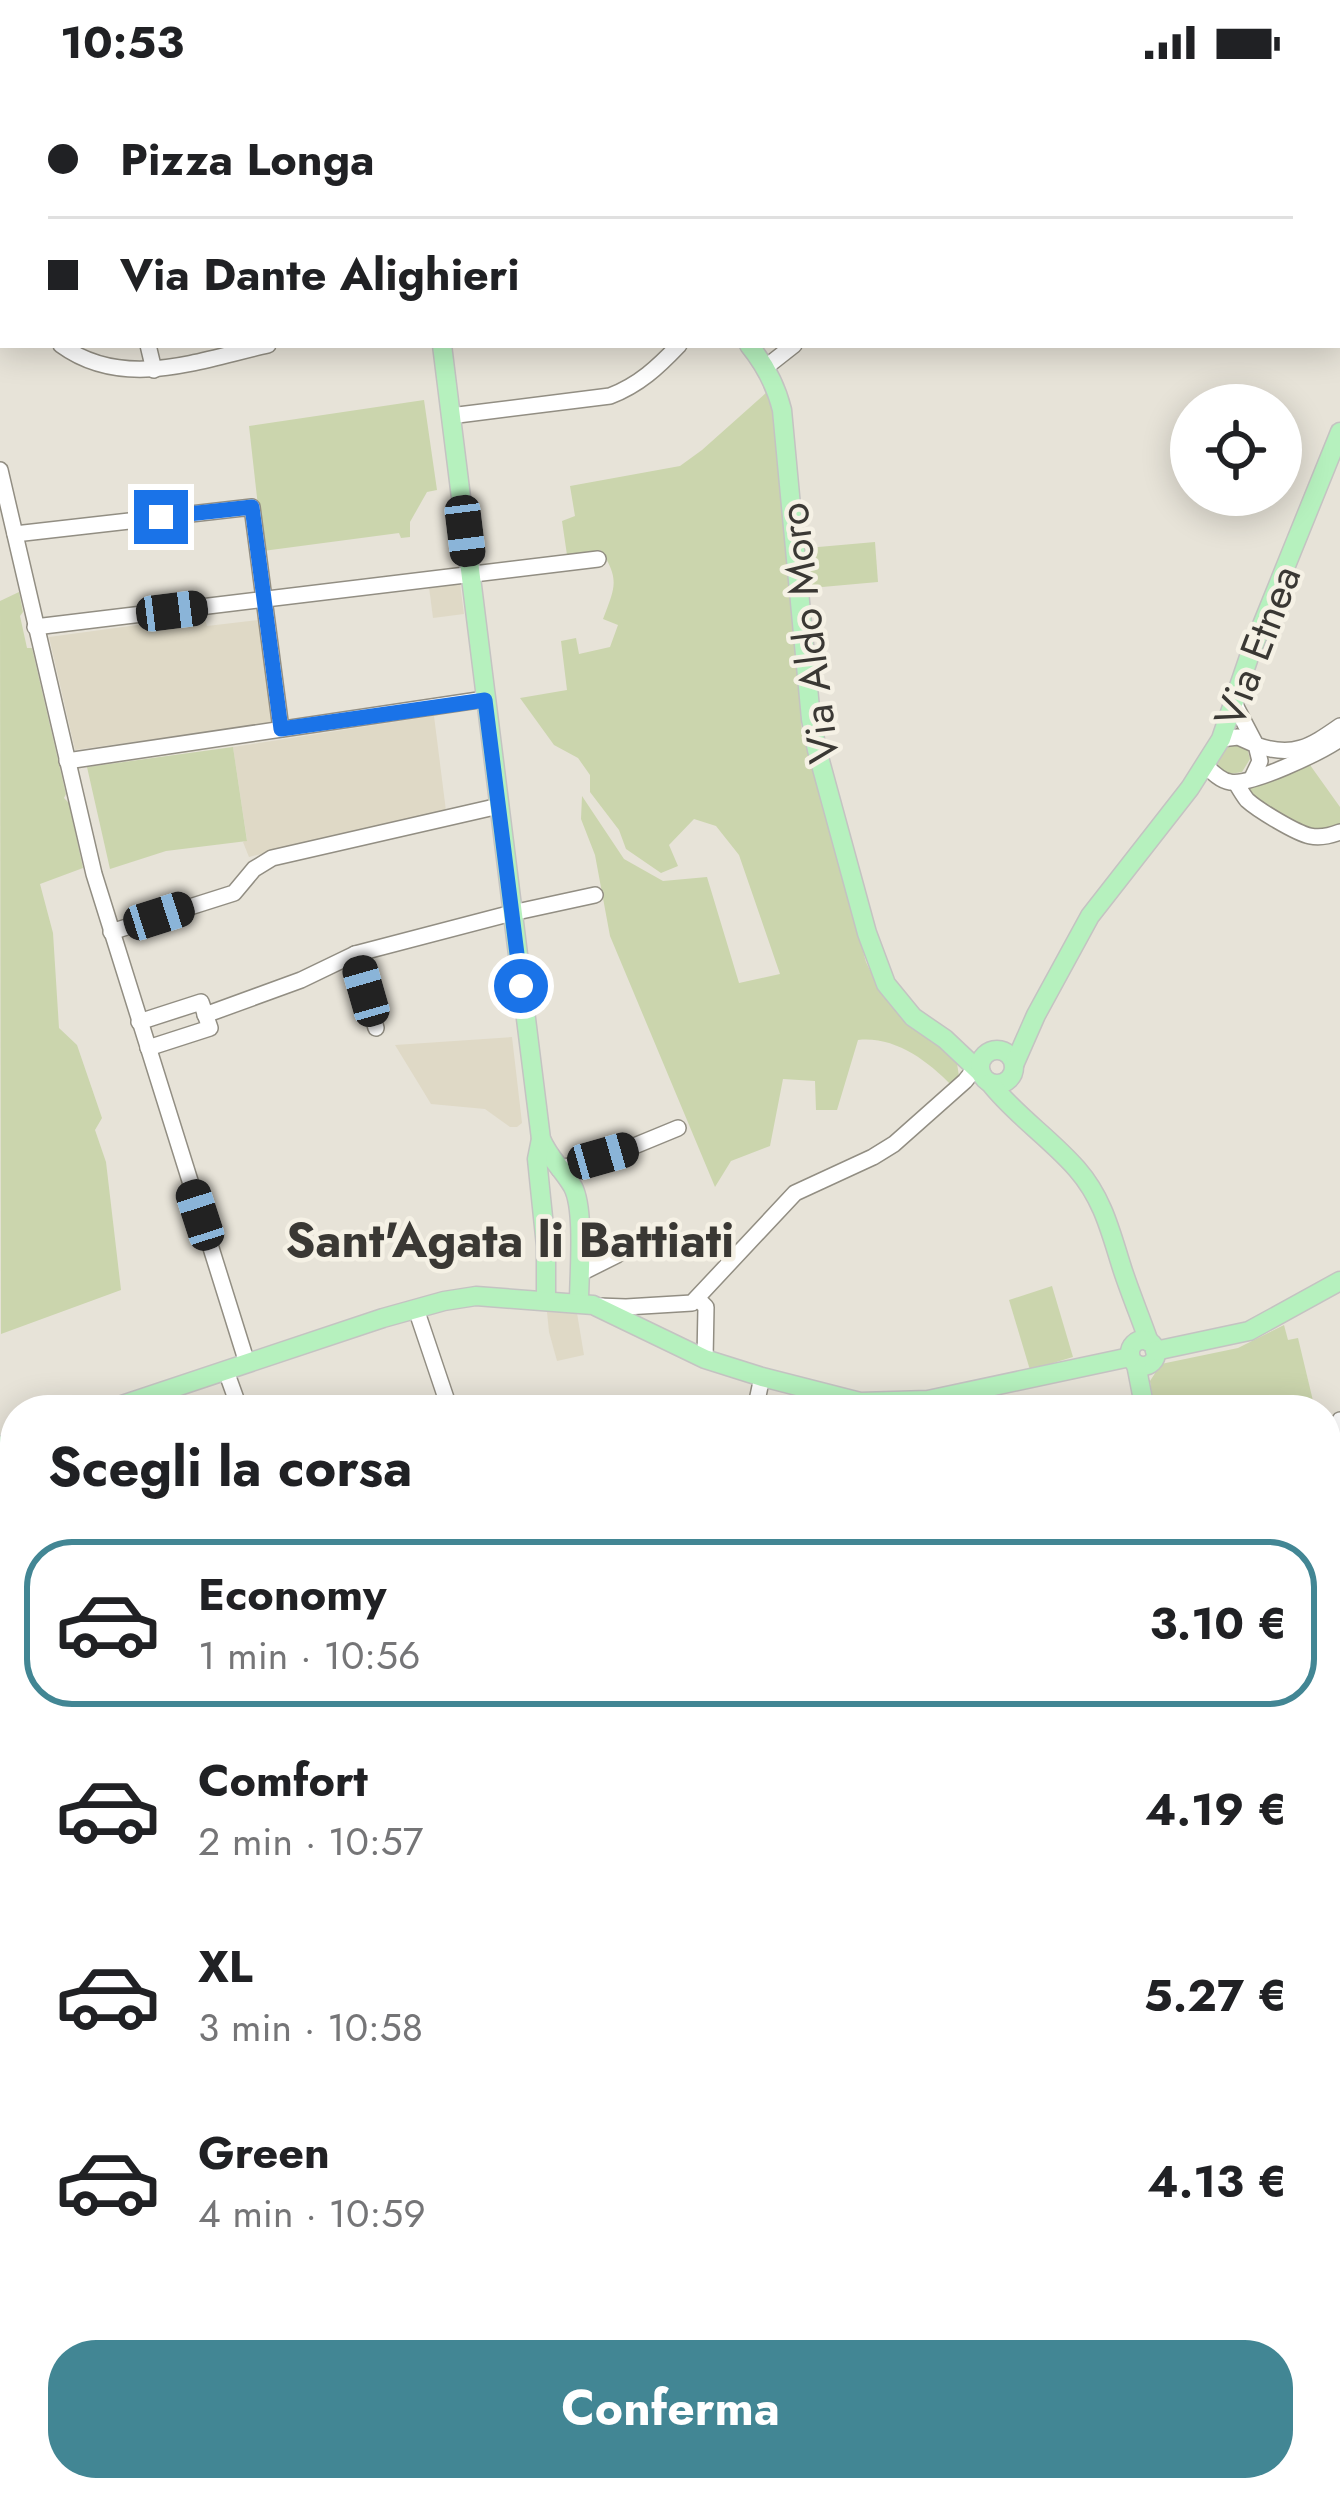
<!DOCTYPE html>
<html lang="it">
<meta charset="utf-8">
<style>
:root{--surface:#fff;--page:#f2f2f2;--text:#202124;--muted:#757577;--line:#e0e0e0;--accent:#428694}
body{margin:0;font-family:Jost,sans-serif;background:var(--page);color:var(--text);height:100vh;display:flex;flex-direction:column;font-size:45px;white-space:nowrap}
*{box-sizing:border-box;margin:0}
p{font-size:39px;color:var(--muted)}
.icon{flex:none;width:66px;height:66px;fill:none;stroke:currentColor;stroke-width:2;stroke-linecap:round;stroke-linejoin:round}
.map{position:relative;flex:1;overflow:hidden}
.sheet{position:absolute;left:0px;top:1311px;width:1341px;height:1107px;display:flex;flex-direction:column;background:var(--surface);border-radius:48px 48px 0 0;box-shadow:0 6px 30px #0003}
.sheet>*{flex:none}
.banner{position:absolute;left:0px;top:0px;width:1341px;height:264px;box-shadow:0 6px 30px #0003;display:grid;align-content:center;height:264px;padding:0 48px;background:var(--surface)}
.fabs{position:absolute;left:1170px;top:300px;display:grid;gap:24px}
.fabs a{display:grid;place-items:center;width:132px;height:132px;border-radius:50%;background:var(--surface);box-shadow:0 6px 30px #0003;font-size:60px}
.end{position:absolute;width:54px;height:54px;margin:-27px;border:15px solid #1a73e8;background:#fff;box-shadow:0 0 0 6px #fff}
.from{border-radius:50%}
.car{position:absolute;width:36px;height:72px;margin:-36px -18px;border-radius:15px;box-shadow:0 0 9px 3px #0007;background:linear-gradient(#222 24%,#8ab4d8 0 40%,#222 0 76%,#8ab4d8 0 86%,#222 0)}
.banner b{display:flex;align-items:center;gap:42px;height:114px;font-size:45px}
.banner b+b{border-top:3px solid var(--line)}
.banner i{width:30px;height:30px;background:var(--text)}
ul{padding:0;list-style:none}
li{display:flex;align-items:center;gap:36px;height:168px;margin:0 24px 18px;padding:0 24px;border:6px solid transparent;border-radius:48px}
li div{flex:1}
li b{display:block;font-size:45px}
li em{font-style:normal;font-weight:700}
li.current{border-color:var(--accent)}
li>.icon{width:108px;height:108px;stroke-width:1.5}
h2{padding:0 48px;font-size:54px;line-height:144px}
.action{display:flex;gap:24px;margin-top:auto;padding:24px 48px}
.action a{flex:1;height:138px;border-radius:48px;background:var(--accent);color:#fff;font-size:48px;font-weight:700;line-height:138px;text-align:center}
.status{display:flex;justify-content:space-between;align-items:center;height:84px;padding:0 60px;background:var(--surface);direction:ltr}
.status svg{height:33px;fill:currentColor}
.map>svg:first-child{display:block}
</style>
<div class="status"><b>10:53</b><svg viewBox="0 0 49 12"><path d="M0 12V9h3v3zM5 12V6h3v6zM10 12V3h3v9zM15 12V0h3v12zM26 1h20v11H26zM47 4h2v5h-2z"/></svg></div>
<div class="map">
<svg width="1340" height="2417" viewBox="0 0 1340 2417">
<rect width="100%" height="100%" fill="#e7e3d8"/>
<g fill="#dfd9c6">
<path d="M460,499L464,530L433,534L429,503Z"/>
<path d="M204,532L207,542L259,536L273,639L75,666L49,553Z"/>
<path d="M434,632L446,727L249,773L243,758L247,756L233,663Z"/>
<path d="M512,953L522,1039L517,1043H510L485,1025L431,1020L395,961Z"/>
<path d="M547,1228L577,1229L584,1271L557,1277L549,1248Z"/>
</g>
<g fill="#cbd5ad">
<path d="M1136,0H1340L1338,172V3H1128Z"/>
<path d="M767,308L777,344L802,647L866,878C887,924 915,944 956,973L959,992L951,1001C927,976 894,952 858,956L837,1026H816L815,997L783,995L770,1062L731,1077L715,1103L610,852L595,771L581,735L582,712L624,775L663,797L707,793L739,899L780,890L739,771L716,742L694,735L669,761L678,782L661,789L626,765L619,746L590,708V691L578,674L554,661L520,614L567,606L561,557L576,554L579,570L610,563L618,541L603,535C615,503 620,496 601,466L567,471L562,437L575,432L570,402L680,382L702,366Z"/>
<path d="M424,316L437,406L427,408L410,438V453L401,454L399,449L263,467L249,342Z"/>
<path d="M875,458L878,498L811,504L807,464Z"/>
<path d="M19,508L23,528L20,532L27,564H32L66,710L64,714L69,719L83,784L40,800L53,849L59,944L77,961L102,1034L95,1046L106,1078L121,1206L1,1250L0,517Z"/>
<path d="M1236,658L1247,664L1250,675L1242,688L1224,691L1217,679L1227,659Z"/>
<path d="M233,663L247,757L166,767L110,785L87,683Z"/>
<path d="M1310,681L1340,723V741C1307,759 1278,729 1251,711L1249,706L1253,701Z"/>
<path d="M1052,1202L1073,1273L1030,1286L1009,1216Z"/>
<path d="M1284,1241L1288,1256L1298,1254L1314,1321L1322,1326H1154L1150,1297L1161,1280L1238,1264Z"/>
<path d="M0,2064L15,2069V2155L1,2153L0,2156Z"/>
<path d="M15,2253V2358L6,2361L0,2354V2254Z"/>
<path d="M209,2403H312L314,2417H211Z"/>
<path d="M682,2403H972L960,2417H688Z"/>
<path d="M1036,2403H1305L1304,2406L1311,2417H1050Z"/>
</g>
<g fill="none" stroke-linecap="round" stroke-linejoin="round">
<g stroke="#c4c1b7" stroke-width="21" stroke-dasharray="21 10" stroke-linecap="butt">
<path d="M814,2403L833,2417"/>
<path d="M845,2403L863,2417"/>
</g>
<g stroke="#928e83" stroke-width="18">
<g id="minor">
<path d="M4,0L35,3L47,0"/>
<path d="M927,0L928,3"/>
<path d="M1026,3V0"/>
<path d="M61,261C124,307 200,276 268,261"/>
<path d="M148,261L154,286"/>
<path d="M766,283L794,261"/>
<path d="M450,332L610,312C639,301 658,283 679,261"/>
<path d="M0,386L94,790L247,1279"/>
<path d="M15,450L252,423L281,645"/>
<path d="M35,543L598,475"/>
<path d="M1234,619L1256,661C1293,674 1310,663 1340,642"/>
<path d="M1221,655L1238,653L1256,661L1260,677L1252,694"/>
<path d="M67,677L485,615"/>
<path d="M1206,682C1212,688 1221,697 1230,698C1251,702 1321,668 1340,655"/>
<path d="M1236,699C1239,704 1243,711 1247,716C1258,726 1296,749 1310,752C1320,754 1330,752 1340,748"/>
<path d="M111,848L234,809L254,785L272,774L499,722"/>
<path d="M355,870L376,944"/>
<path d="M205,931L301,896L355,870L512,829L595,811"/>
<path d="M139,938L201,918L210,944L148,964"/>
<path d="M559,1085L627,1065L678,1044"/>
<path d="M579,1190L617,1171"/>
<path d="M698,1215L706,1223L705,1275"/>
<path d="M598,1222L626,1223L692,1219L795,1109L873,1073L894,1060L965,997L981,977"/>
<path d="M416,1225L450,1326"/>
<path d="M226,1287L240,1326"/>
<path d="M755,1326L762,1293"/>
<path d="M1326,1362L1340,1336"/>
<path d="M1326,1421L1334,1454L1340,1462"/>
<path d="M0,1504L15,1545"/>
<path d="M0,2386L15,2392"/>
<path d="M1326,2394L1340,2368"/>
<path d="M26,2403L36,2417"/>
<path d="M39,2403L49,2417"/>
<path d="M1322,2403L1321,2412L1325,2417"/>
</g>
</g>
<g stroke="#c4c3c2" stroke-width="21">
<g id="major">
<path d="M408,0V3"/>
<path d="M0,243L3,239"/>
<path d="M442,261L541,1055C550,1076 563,1085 573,1103C585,1126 579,1191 579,1219"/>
<path d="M749,261C765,281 776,301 782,326L811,635L817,666L867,849L886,900L913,933L945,955L981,989"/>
<circle cx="997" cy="983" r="17"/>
<path d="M1014,981L1036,931L1090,832L1190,704L1221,655L1249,573L1340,348"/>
<path d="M990,999C1015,1031 1050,1054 1077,1085C1104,1116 1111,1150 1123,1187C1131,1211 1141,1235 1149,1258"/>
<path d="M541,1055L537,1075L546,1162V1216"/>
<circle cx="1143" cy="1269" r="13"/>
<path d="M1155,1267L1249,1247L1340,1197"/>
<path d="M1136,1280L1145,1326"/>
<path d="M107,1326L383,1234L444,1217L476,1212L593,1221L705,1275L762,1293L860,1318L928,1316L1130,1273"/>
<path d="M0,1362L15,1357"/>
<path d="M1326,2200L1340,2206"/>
<path d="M0,2375L15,2370"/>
<path d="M965,2417L978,2403"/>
</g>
</g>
<g stroke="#c4c3c2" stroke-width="24">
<g id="highway">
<path d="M0,2032L15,2036"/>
<path d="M0,2050L15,2054"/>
</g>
</g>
<use href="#minor" stroke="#fff" stroke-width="15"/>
<use href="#major" stroke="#b6f1be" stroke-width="18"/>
<use href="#highway" stroke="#85e792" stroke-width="21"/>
</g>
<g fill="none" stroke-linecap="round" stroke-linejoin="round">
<path stroke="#1a73e8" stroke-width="15" d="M161,433L252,423L281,645L485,616L521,902"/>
</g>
<g text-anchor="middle" stroke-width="9" stroke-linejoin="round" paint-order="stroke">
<g font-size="42" fill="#3a3834" stroke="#f5f1e5">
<text transform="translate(808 549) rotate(-97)" y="15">Via Aldo Moro</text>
<text transform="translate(1257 562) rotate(-69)" y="15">Via Etnea</text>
</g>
<g font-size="48" font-weight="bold" fill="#3a3834" stroke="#f5f1e5">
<text x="510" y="1173">Sant'Agata li Battiati</text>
</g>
</g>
</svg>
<div class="fabs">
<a><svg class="icon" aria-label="locate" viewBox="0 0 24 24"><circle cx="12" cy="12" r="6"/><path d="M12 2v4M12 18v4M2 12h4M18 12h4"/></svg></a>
</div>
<i class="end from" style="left:521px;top:902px"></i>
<i class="end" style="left:161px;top:433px"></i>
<i class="car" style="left:465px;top:447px;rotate:173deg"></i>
<i class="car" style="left:172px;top:527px;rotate:83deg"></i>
<i class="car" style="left:159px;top:832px;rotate:72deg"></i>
<i class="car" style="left:366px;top:907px;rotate:344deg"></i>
<i class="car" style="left:603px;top:1072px;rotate:74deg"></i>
<i class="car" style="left:200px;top:1131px;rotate:342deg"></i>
<div class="banner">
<b><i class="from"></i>Pizza Longa</b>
<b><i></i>Via Dante Alighieri</b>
</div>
<section class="sheet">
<h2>Scegli la corsa</h2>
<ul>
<li class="current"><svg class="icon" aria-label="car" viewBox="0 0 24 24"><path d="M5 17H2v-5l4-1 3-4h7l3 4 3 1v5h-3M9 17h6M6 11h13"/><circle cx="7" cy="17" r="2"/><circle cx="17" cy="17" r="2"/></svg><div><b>Economy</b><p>1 min · 10:56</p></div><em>3.10 €</em></li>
<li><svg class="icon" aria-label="car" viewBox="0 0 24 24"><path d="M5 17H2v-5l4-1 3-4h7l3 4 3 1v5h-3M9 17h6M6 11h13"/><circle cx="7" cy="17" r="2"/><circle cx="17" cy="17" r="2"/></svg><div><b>Comfort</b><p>2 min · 10:57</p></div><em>4.19 €</em></li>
<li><svg class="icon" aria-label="car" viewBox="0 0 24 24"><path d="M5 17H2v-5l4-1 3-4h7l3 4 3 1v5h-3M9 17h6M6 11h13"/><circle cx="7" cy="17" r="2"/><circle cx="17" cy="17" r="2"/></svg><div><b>XL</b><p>3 min · 10:58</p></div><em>5.27 €</em></li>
<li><svg class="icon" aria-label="car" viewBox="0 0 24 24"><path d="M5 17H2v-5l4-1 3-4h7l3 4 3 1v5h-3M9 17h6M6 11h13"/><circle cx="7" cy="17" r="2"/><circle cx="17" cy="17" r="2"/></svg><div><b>Green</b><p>4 min · 10:59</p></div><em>4.13 €</em></li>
</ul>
<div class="action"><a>Conferma</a></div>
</section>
</div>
